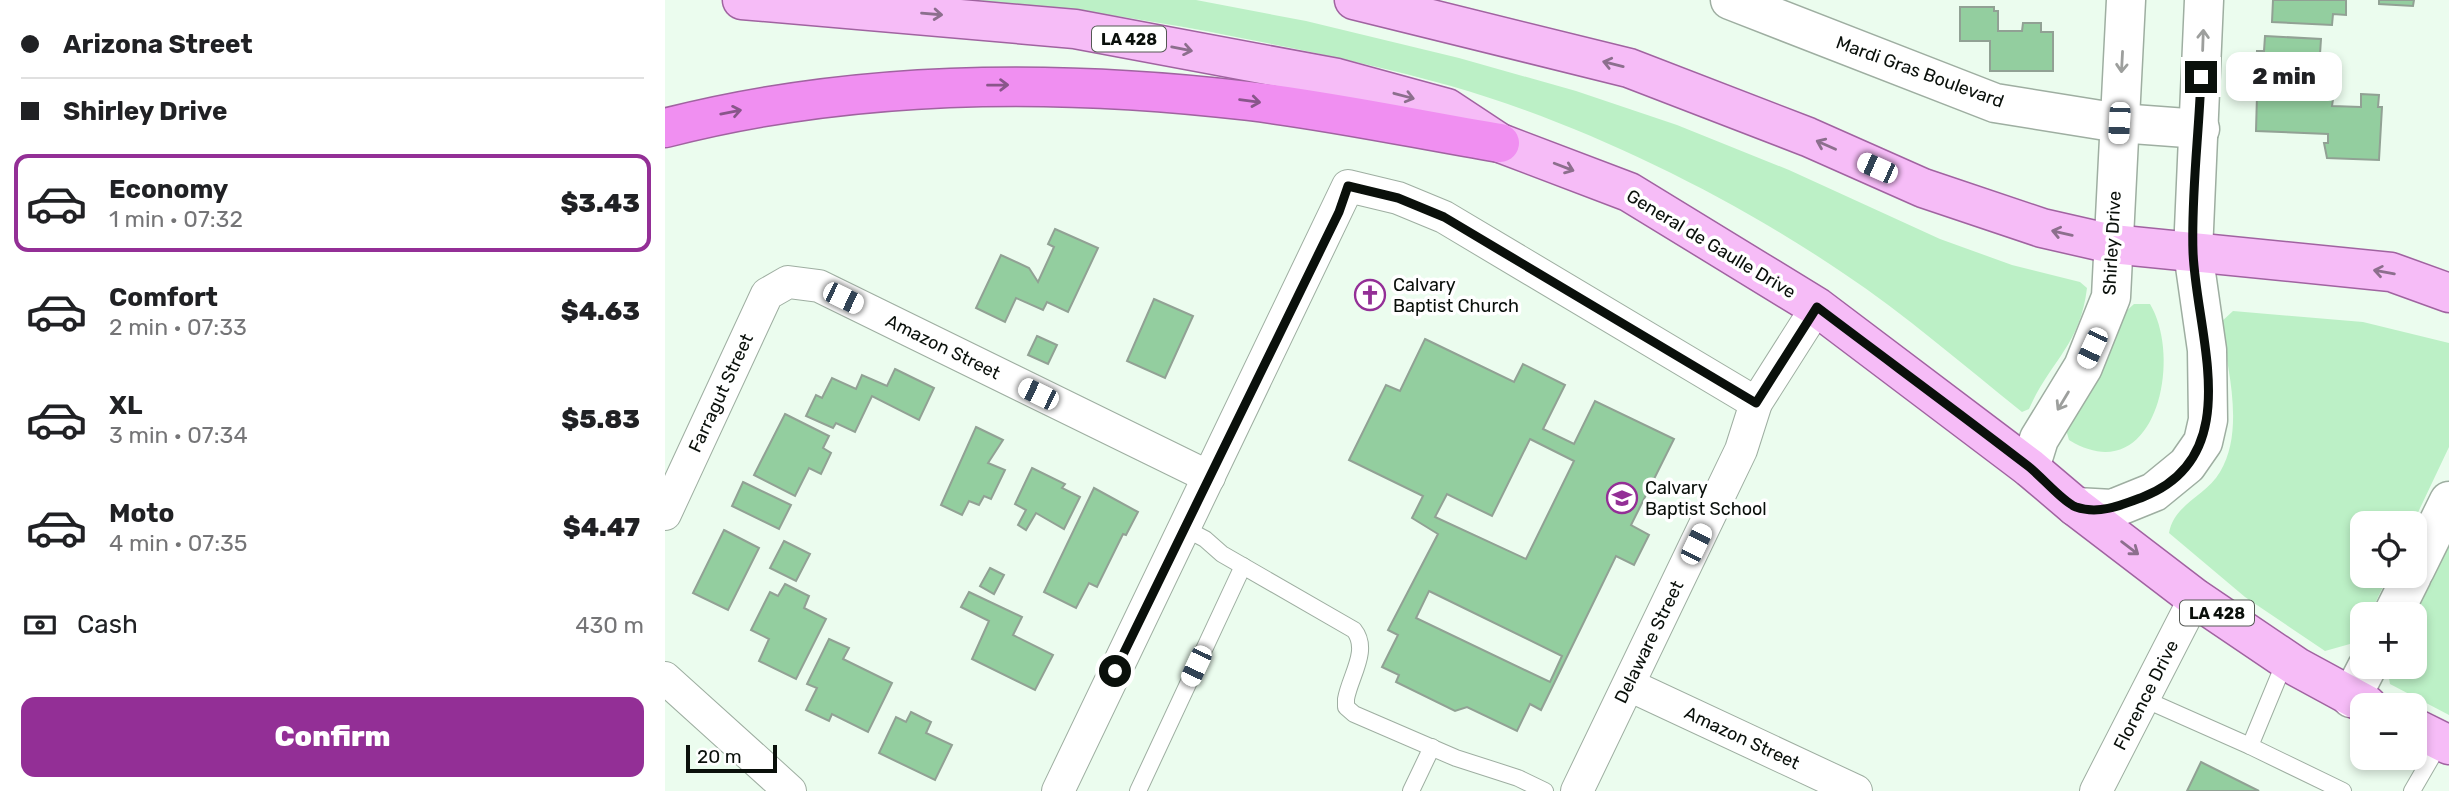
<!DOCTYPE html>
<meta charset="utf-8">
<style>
:root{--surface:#fff;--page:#f6f6f6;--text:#202124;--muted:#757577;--line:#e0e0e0;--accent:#932f96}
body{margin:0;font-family:Rubik,sans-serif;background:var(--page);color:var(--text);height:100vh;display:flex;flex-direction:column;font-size:26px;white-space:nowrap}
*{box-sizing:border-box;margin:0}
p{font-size:23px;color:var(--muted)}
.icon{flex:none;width:38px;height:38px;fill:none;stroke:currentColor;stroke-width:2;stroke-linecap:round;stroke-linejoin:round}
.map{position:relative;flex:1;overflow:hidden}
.details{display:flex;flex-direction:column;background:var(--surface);width:665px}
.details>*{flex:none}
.guide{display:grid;align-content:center;height:154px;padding:0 21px;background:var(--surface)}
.fabs{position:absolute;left:1685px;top:511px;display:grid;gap:14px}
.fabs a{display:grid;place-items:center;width:77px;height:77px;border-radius:14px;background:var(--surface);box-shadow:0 4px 10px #0003;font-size:35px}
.scale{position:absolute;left:21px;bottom:18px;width:91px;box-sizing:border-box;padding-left:7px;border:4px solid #0a100b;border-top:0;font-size:19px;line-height:24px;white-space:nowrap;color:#0a100b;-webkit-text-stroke:5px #fff;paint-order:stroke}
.end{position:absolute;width:32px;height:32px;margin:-16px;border:9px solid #0a100b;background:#fff;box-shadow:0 0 0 4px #fff}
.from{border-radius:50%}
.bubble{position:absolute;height:49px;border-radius:14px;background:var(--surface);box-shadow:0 4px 10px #0003;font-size:23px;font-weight:800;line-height:49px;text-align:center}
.car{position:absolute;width:21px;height:42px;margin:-21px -10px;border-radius:9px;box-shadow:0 0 5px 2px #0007;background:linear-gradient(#fff 24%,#345 0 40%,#fff 0 76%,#345 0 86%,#fff 0)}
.guide b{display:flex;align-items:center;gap:24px;height:66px;font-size:26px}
.guide b+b{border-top:2px solid var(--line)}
.guide i{width:18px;height:18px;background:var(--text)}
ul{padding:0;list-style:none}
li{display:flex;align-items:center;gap:21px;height:98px;margin:0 14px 10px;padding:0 7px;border:4px solid transparent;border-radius:14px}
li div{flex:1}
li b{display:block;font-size:26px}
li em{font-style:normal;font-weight:800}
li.current{border-color:var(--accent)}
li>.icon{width:63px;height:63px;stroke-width:1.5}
.pay{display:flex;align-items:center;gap:18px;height:77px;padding:0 21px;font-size:26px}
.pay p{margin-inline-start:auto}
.cta{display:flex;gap:14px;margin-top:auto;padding:14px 21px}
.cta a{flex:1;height:80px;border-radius:14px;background:var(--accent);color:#fff;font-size:28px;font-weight:800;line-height:80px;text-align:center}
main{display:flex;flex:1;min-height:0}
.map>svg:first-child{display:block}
</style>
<main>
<section class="details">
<div class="guide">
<b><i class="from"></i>Arizona Street</b>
<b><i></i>Shirley Drive</b>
</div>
<ul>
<li class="current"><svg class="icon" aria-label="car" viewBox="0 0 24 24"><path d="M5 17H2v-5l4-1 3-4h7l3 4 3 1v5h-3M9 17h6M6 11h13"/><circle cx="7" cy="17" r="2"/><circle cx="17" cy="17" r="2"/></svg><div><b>Economy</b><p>1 min · 07:32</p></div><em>$3.43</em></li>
<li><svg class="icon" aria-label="car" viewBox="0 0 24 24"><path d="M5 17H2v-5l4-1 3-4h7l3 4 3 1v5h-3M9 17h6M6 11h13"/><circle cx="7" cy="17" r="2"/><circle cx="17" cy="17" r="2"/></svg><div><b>Comfort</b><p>2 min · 07:33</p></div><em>$4.63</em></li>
<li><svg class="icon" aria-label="car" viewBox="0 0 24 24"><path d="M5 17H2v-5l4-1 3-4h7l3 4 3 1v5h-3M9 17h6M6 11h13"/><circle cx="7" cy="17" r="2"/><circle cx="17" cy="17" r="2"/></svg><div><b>XL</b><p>3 min · 07:34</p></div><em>$5.83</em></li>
<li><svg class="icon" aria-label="car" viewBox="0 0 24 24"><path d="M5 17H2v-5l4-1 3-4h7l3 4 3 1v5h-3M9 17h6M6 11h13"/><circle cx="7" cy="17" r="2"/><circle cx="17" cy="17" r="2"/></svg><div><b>Moto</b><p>4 min · 07:35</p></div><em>$4.47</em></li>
</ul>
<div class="pay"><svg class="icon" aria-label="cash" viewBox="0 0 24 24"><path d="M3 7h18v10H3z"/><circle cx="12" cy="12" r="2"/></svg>Cash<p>430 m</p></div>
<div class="cta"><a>Confirm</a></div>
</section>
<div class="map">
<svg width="1784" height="791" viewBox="0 0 1784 791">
<rect width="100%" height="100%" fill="#ebfcee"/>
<g fill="#bcf0c6">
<path d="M300,0H531L641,21L794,58L911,91L1012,125L1124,170L1275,239L1347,265L1415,282L1422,288C1415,346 1385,361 1364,409L1357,412C1298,365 1241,315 1178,273C1065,196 918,124 786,86C715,66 643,51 571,37C481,19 391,6 300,0Z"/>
<path d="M1469,304H1485C1519,361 1489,492 1404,440L1400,426L1451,338L1457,315Z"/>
<path d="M1568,311L1698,322L1784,343V447L1748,523H1698V576H1723L1705,614H1698L1697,630L1692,642L1660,651L1580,597L1504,533C1509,504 1541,496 1555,472C1580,431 1563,367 1555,323Z"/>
<path d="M1784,522V715L1725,684L1722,667H1750V614H1738Z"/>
</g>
<g fill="#93ce9f" stroke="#91a194" stroke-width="2" fill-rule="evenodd">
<path d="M1608,0H1681V15L1668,14L1667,25L1607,22Z"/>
<path d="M1714,0H1749L1748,6L1714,4Z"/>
<path d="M1295,7H1329V11H1333V31H1357L1358,23H1376V32H1388V71H1325V41H1295Z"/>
<path d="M1600,36L1656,39L1653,84L1597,80L1598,74H1591L1592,51H1599Z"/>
<path d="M1696,94L1714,95L1713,107H1717L1714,160L1662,158L1659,143H1663V134L1591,131L1592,95L1668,99L1667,106L1696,107Z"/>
<path d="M390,229L433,248L403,312L382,302L378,310L351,298L340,322L311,308L336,255L364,268L373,282L389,247L383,244Z"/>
<path d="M489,299L528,316L500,378L462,361Z"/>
<path d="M372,336L392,345L383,364L363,355Z"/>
<path d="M760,339L849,382L858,364L900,385L878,429L909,444L930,401L1009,439L966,525L984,535L969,565L951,556L876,710L865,704L852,731L802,707L790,711L731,682L734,675L717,667L733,635L723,630L773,534L747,518L758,496L684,460L721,385L735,391ZM865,439L909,461L861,559L770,517L782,494L827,516ZM764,591L897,656L885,682L751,618Z"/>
<path d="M230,369L269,388L254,420L207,396L190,432L171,423L168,428L141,416L151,395L157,398L167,378L191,389L197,375L222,386Z"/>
<path d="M120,414L164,436L158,448L166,453L156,474L144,468L130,496L89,475Z"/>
<path d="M311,427L338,440L323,463L340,470L326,499L319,496L314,505L304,501L297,515L276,505Z"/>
<path d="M367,468L400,484L397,488L415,497L399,529L371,513L361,530L353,525L361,510L350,504Z"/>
<path d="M78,482L126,505L114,529L67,506Z"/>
<path d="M429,488L473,512L461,535L458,534L432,587L424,583L411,608L379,592Z"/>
<path d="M59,530L94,548L63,610L28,593Z"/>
<path d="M119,541L145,554L131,581L105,568Z"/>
<path d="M325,568L339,575L329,594L315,586Z"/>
<path d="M120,584L144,596L139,608L161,619L131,679L94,661L104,639L86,630L105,592L113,596Z"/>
<path d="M304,592L357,617L348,635L388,655L370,690L307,659L324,621L296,607Z"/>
<path d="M164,639L184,648L178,659L227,683L203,732L167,714L164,721L141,710L152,688L142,684Z"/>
<path d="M246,712L266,722L261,733L287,745L270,780L214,753L231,717L241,722Z"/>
<path d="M1536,762L1594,791H1522Z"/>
</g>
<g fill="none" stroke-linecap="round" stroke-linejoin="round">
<g stroke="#9eaea1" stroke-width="18">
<g id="lane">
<path d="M519,528L540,539L557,554L689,630C705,650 685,676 681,699V707L689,714L791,758L853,778L880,791"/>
<path d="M1621,659L1585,746L1678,791"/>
<path d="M1479,699L1585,746"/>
<path d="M473,791L578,566"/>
<path d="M746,791L767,747"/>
<path d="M1747,791L1776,741"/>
</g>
</g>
<g stroke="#9eaea1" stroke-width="34">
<g id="street">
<path d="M0,514L102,294L123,282L154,286L544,477"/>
<path d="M0,678L125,791"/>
<path d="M964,685L1191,791"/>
<path d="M393,791L683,186L733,198L779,217L1091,403"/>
<path d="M912,791L1076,450L1091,403L1152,307"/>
<path d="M1431,791L1530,598"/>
</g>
</g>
<g stroke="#9eaea1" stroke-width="41">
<g id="secondary">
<path d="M1065,0L1330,103L1454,123L1535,129"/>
<path d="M1365,468L1374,439L1418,367L1446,297L1461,0"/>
<path d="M1411,507L1447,509L1489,492L1522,465L1538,442L1543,420L1542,350L1528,252L1539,0"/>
<path d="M1750,570L1784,501"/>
<path d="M1728,614L1747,576"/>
<path d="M1686,698L1702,667"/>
</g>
</g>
<g stroke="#a063a0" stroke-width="41">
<g id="primary">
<path d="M77,0L410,29L672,78L782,108L835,143L964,192L1152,307L1365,468L1411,507L1530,598L1632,667L1702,705"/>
<path d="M689,0L964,68L1143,137L1258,188L1377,228L1447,244L1726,272L1784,293"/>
<path d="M1750,728L1784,745"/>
</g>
</g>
<g stroke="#a063a0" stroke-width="41">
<path id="highway" d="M0,128C191,79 389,78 584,101C668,111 751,129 835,143"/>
</g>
<use href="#lane" stroke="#fff" stroke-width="16"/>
<use href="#street" stroke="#fff" stroke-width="32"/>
<use href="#secondary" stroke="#fff" stroke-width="38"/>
<use href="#primary" stroke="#f6bcf7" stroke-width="38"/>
<use href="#highway" stroke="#f08ff1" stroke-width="38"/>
</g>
<defs><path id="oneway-shaft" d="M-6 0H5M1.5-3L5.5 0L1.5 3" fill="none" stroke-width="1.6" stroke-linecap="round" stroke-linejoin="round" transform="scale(1.75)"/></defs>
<g stroke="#8c6f8d">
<use href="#oneway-shaft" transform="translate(267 14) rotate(5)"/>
<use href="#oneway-shaft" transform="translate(517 49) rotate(11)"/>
<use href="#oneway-shaft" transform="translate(948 64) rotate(-166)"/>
<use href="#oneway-shaft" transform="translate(739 96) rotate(15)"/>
<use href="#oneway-shaft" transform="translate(1161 145) rotate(-156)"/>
<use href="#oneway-shaft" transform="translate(899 167) rotate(21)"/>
<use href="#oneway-shaft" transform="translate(1397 233) rotate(-167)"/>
<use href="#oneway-shaft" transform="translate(1719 272) rotate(-170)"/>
<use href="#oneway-shaft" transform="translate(1465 548) rotate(37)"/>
</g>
<g stroke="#9d9f9d">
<use href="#oneway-shaft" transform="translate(1538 40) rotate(-88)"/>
<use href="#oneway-shaft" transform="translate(1457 62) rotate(93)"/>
<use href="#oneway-shaft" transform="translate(1398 401) rotate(121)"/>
</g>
<g stroke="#88568a">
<use href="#oneway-shaft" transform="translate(333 85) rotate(-1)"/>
<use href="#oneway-shaft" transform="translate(585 101) rotate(7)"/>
<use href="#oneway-shaft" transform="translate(66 112) rotate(-11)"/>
</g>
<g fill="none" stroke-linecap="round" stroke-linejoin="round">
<path stroke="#0a100b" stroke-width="9" d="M450,671L674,212L683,186L733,198L779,217L1091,403L1152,307C1222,360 1293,412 1363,466C1376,476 1398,502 1411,507C1434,515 1457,505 1478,497C1583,456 1531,334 1528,252C1526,194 1534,135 1536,77"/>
</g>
<defs>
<g id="church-ring" transform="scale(1.575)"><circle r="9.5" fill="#fff" stroke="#932f96" stroke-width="1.5"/><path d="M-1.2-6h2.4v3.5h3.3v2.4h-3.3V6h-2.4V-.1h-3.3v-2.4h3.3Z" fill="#932f96"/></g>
<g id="school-ring" transform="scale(1.575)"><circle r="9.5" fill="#fff" stroke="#932f96" stroke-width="1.5"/><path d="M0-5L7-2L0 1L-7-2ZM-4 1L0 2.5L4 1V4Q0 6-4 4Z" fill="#932f96"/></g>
</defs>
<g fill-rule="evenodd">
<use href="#church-ring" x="705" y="295"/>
<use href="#school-ring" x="957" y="498"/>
</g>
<g text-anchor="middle" stroke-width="7" stroke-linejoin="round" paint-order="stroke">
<g fill="#fff" stroke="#545854" stroke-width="2">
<rect x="427" y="26.5" width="74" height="25" rx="5"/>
<rect x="1515" y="600.5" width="74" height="25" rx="5"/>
</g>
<g font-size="16" font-weight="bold" fill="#0a100b">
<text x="464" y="45">LA 428</text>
<text x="1552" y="619">LA 428</text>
</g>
<g font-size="18" fill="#0a100b" stroke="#fff">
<text transform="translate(1255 72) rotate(20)" y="6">Mardi Gras Boulevard</text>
<text transform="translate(1447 243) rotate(-87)" y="6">Shirley Drive</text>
<text transform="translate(1046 244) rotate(31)" y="6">General de Gaulle Drive</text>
<text transform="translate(278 347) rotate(26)" y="6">Amazon Street</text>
<text transform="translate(56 393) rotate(-65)" y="6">Farragut Street</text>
<text transform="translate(984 642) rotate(-64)" y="6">Delaware Street</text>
<text transform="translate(1481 695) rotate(-63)" y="6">Florence Drive</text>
<text transform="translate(1077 738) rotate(25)" y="6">Amazon Street</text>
</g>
<g font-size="18" fill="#0a100b" stroke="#fff" text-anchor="start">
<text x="728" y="291">Calvary<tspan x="728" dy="21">Baptist Church</tspan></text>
<text x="980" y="494">Calvary<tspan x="980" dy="21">Baptist School</tspan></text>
</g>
</g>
</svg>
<div class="fabs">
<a><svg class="icon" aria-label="locate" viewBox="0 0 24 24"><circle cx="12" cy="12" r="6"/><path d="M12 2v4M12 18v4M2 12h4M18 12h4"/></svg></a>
<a>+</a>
<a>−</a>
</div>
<div class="scale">20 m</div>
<i class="end from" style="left:450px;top:671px"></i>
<i class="end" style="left:1536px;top:77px"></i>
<div class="bubble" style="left:1561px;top:52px;width:116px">2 min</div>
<i class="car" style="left:1454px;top:123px;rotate:183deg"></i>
<i class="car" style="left:1212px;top:168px;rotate:294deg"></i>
<i class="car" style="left:178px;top:298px;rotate:116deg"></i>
<i class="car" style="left:1427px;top:348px;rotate:205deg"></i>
<i class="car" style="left:373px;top:394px;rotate:296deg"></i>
<i class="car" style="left:1031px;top:544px;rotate:26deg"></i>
<i class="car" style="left:531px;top:666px;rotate:205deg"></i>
</div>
</main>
